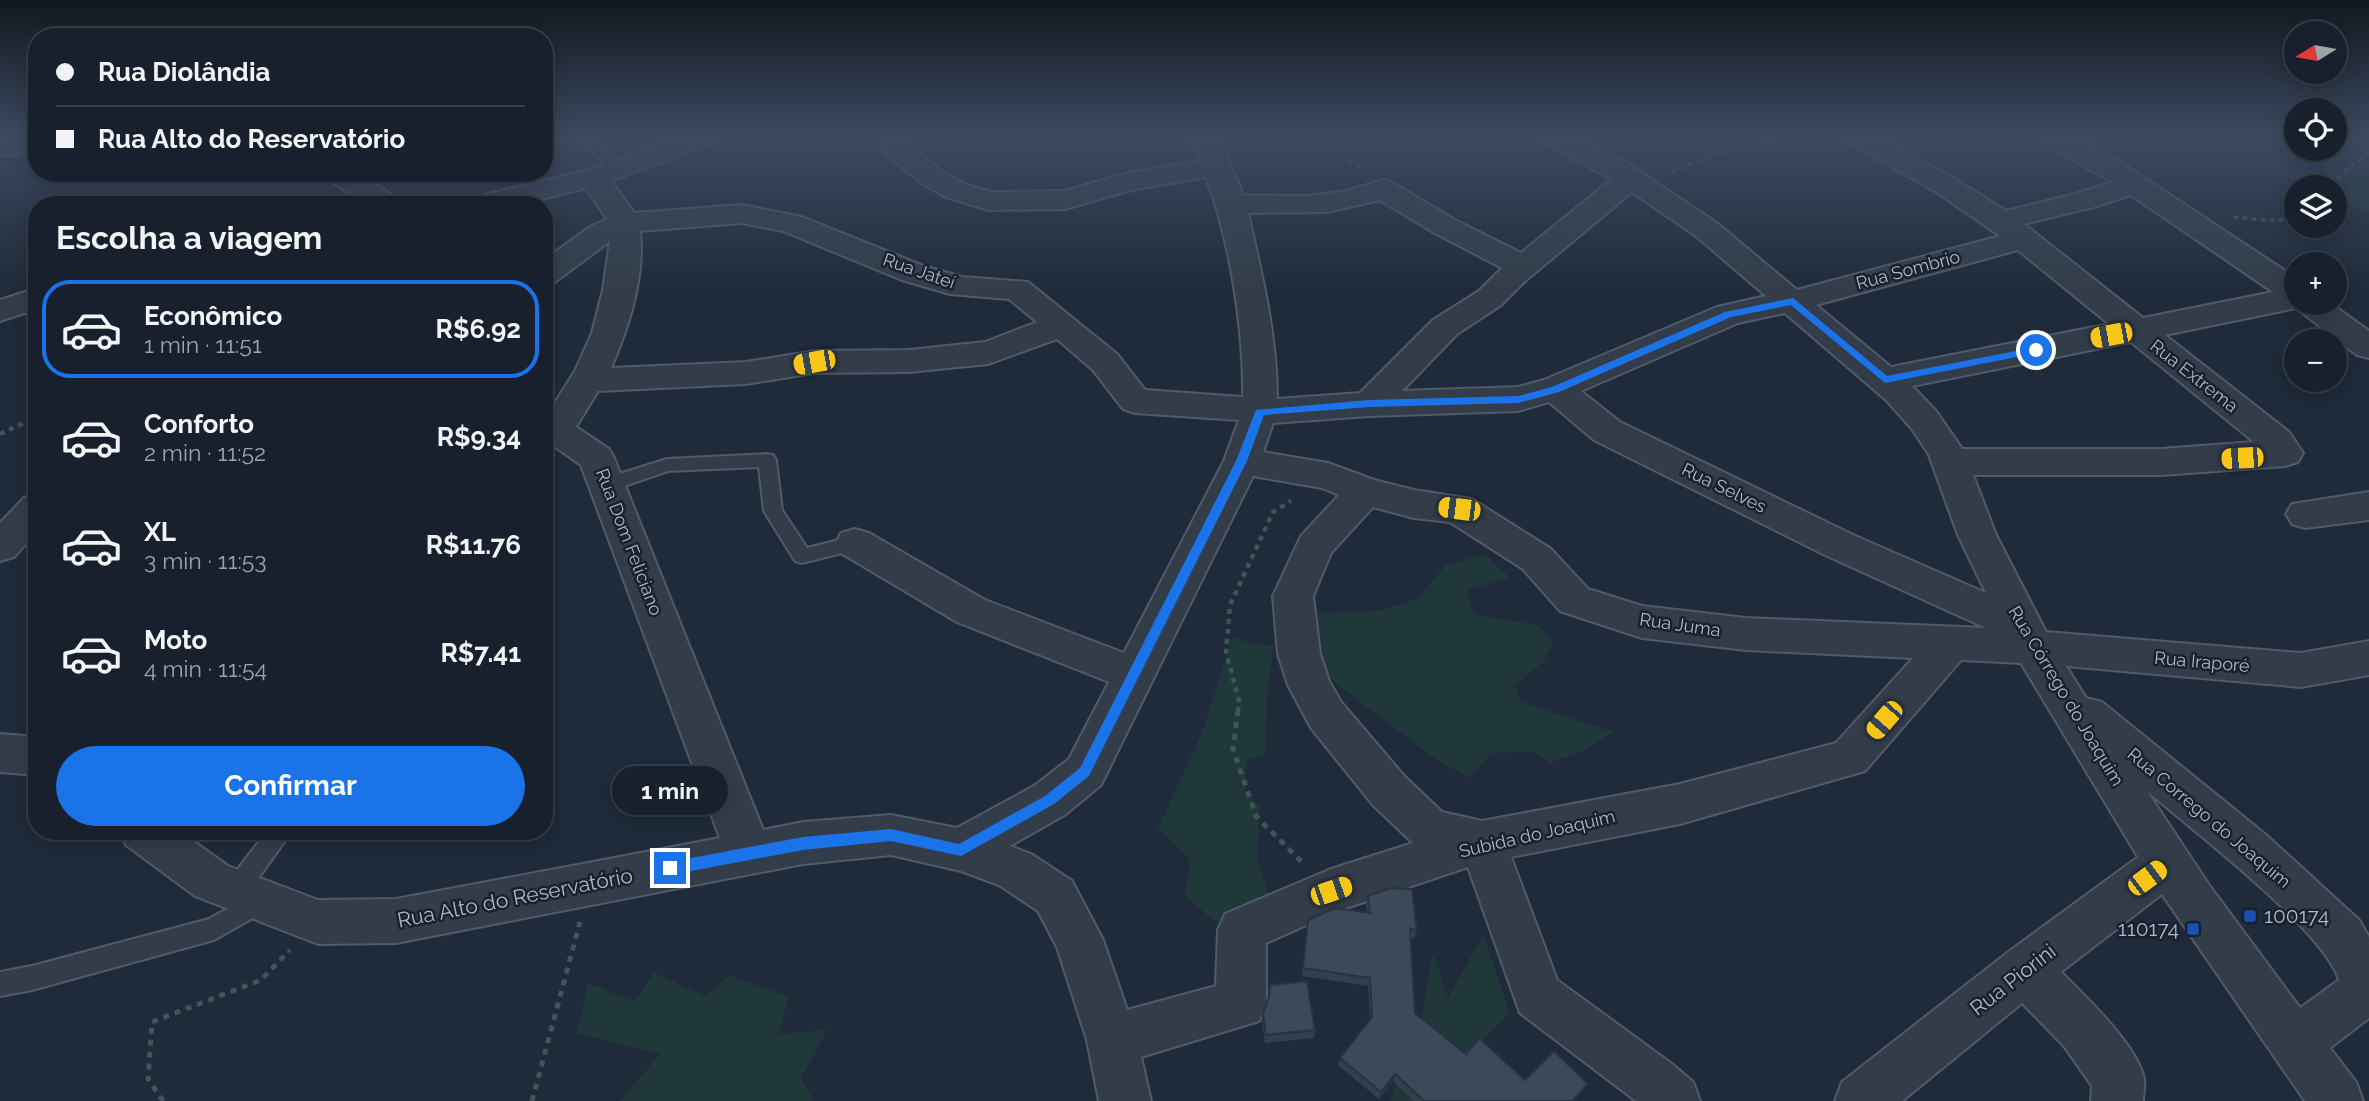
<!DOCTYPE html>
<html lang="pt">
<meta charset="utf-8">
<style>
:root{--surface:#17202c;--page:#242d38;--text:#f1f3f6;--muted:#9ea3a9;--line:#363e48;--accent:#1a73e8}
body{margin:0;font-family:Raleway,sans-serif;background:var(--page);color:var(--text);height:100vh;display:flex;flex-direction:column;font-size:26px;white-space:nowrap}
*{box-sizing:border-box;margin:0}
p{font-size:23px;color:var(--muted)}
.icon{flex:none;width:38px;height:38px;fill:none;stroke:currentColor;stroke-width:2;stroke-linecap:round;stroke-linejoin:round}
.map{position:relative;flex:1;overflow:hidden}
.drawer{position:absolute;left:28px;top:196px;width:525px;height:644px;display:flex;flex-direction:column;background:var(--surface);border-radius:28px;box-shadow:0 4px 18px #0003,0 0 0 2px var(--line)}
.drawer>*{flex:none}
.banner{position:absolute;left:28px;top:28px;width:525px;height:154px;border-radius:28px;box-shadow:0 4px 18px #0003,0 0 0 2px var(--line);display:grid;align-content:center;height:154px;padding:0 28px;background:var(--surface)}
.needle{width:46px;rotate:259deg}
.buttons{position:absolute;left:2284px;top:21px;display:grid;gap:14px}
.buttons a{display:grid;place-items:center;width:63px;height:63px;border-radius:50%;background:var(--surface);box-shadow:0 4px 18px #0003,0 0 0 2px var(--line);font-size:35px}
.end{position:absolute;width:32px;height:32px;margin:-16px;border:9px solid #1a73e8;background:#fff;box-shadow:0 0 0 4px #fff}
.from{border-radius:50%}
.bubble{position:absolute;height:49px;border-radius:24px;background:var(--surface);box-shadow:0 4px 18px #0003,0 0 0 2px var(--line);font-size:23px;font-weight:700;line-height:49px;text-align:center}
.car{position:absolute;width:21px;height:42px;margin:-21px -10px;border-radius:9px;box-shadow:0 0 5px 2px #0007;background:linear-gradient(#f5c518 24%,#345 0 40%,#f5c518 0 76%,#345 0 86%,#f5c518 0)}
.banner b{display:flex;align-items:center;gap:24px;height:66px;font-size:26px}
.banner b+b{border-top:2px solid var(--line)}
.banner i{width:18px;height:18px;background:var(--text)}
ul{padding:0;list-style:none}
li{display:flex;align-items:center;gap:21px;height:98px;margin:0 14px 10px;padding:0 14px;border:4px solid transparent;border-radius:28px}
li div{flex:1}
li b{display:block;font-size:26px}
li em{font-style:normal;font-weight:700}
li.on{border-color:var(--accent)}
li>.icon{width:63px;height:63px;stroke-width:1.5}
h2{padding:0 28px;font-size:32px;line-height:84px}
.primary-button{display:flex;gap:14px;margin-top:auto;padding:14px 28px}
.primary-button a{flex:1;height:80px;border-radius:42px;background:var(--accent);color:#fff;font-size:28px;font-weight:700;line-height:80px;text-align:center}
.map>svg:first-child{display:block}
</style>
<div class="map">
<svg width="2369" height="1101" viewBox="0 0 2369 1101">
<rect width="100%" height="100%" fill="#1f2b3a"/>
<g fill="#21383b">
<path d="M2354,184L2369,187V210L2337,205L2344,190Z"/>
<path d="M1485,554L1510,578L1466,590L1474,614L1540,626L1553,643L1544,661L1515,685L1521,702L1613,732L1585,750L1550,763L1533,752L1491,753L1470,778L1435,759L1338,685L1317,664L1309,633L1321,613L1383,610L1418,598L1445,566Z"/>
<path d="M1233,637L1249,643L1274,646L1268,685L1265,756L1247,759L1244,790L1259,806L1258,860L1272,908L1215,922L1185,895L1190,860L1158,828L1202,733Z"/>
<path d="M1483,935L1510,1012L1443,1082L1435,1101H1390L1420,1029L1433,952L1448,998Z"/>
<path d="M654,973L705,996L730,975L789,997L778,1034L827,1030L801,1079L814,1101H620L660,1054L577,1033L588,983L635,1002Z"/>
</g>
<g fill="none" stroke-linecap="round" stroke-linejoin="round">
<g stroke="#505a68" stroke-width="4">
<g id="service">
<path d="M576,137H591L625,168L618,172L613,171Z"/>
<path d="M767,454L773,455L776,460L782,510L807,548L855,536L862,538L865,543L862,548L802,563L795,561L764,511L759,467L668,471L607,492L600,490L598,485L600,480L667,459Z"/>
<path d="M267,831H292L244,898L236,901L228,898L224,890L228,882Z"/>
<path d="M261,890L269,893L273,901L269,909L214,940L32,990L0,996V972L32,966L209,919Z"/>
</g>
</g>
<g stroke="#505a68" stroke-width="4">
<g id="minor">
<path d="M677,137H715L711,143L611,181L634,213L742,205L802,217L924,266L962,277L1028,282L1117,354L1145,390L1243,397C1244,330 1230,240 1206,177L1131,190L1065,209L989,210L946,197L923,184L886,154L882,148V137H910V145L943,172L966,185L991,192L1064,191L1128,173L1200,161L1191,137H1219L1243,195L1308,196L1346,191L1383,180L1393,183L1455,220L1521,253L1612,179L1543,143L1539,137H1574L1623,160L1718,224L1797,290L2000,236L1935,191L1849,143L1845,137H1879L1955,179L2006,211L2075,194L2112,182L2044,143L2040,137H2074L2114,158L2296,278V303H2330L2369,331V358L2357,355L2296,308L2165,335L2289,432L2303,453L2298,462L2285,466L2161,475H1973L1996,535L2046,632L2301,653L2369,641V675L2301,687L2066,666L2086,698L2102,702L2266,835L2359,920L2369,937V1018L2330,1048L2356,1082L2363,1101H2305L2162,894L2061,972C2084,995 2138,1046 2144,1079C2145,1086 2143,1094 2143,1101H2091L2092,1086L2064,1046L2022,1003L1902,1101H1835L1842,1082L2007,953L2138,857L2021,663L1961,660L1865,771L1680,824L1511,857L1557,980L1672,1064L1693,1082L1700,1101H1636L1520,1013L1468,867L1340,910L1266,943V1004L1259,1021L1141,1057L1151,1101H1099L1087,1040L1057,947L1038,911L999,885L961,871L891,855L803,864L396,943L318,944L195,896L126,845L119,831H179L228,866L318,900L396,899L720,838L581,465L544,439V420L575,371L592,333L603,290L610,241L555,282L544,285V260L590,227L607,219L586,188L517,205H464L468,199L584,171ZM1632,192L1696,236L1766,296L1717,307L1544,380L1518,387L1402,391L1457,334L1501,305L1525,281ZM2131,195L2273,292L2143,318L2024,224L2094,207ZM1380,200L1433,232L1502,268L1479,291L1433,320L1360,393L1277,399C1277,335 1262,275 1248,213L1327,212ZM742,223L783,231L902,280L950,294L1009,299L1037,322L985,342L909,350L814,351L746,362L611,368C629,327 645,276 640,231ZM2018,250L2109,324L1891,367L1816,305ZM1785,313L1886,400L1912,429L1929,455L1958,535L1986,593L1853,535L1620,422L1581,391L1738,323ZM1057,339L1093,370L1123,409L1135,413L1239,420L1224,461L1124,653L985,600L869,533L855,529L841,533L836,543L841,553L957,622L1109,682L1069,759L1034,786L957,828L891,815L803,822L763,830L614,458L609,449L576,427L598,391L746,384L814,373L909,372L988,364ZM2131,342L2254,442L2161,449H1962L1936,411L1912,386ZM1549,402L1594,440L1825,555L1986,628L1746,618L1642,606L1588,589L1551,549L1472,499L1414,490L1374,480L1328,463L1263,452L1273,423L1369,416L1518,411ZM1253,476L1322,488L1339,495L1301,536L1273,596L1278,654L1288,685L1311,728L1373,805L1413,843L1331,869L1225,914L1218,930L1216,986L1127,1010L1103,940L1072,881L1031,854L1010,846L1066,814L1101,785ZM1373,507L1414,518L1450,522L1523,569L1560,611L1642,638L1746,650L1913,658L1836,743L1680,784L1482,821L1442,812L1405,777L1341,702L1329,681L1320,654L1313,596L1331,553ZM2147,791C2190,828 2325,931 2339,980L2300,1008L2209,885Z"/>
<path d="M37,138V154L0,155V139Z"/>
<path d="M324,173H358L398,199L402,205H367L328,179Z"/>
<path d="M37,288V309L0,321V300Z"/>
<path d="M2369,492V520L2305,528L2292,524L2286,514L2292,504Z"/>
<path d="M37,494V532L14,557L0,561V523L24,498Z"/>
<path d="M0,734L37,737V775L0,772Z"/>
</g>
</g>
<g stroke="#3f5558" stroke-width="3.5" stroke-dasharray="4.5 4.5" stroke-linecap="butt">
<path d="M1340,158L1363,169"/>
<path d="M1671,172L1716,153L1753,149L1783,137"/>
<path d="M2334,187L2341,174L2369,153"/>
<path d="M2234,217L2276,221L2296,217"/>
</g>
<g stroke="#3f5558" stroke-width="4.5" stroke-dasharray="5 5" stroke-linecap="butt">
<path d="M0,434L37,417"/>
<path d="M1238,712L1239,701L1226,652L1230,605L1273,512L1291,501"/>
</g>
<g stroke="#3f5558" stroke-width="5" stroke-dasharray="6 6" stroke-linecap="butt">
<path d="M1238,710L1233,749L1256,816L1303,863"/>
<path d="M163,1101L148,1079L152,1022L261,980L290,950"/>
<path d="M532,1101L580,922"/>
</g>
<use href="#service" fill="#333d4a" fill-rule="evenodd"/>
<use href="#minor" fill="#333d4a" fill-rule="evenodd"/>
</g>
<g fill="#333f4d">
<path d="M1368,896L1417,930L1414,938H1410L1415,1013L1466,1054L1525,1080L1588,1084L1583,1091L1574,1101H1414L1393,1081L1379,1099L1338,1065L1340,1058L1370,1020L1368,986L1302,976L1307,928L1367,912L1366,904Z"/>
<path d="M1270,985L1315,1030L1314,1038L1265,1043L1262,1021L1263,1013L1269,999Z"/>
</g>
<g fill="#29333f">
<path d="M1395,1074L1393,1081L1379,1099L1381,1092Z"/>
<path d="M1588,1084L1583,1091L1574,1101H1572Z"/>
</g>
<g fill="#3b495a" stroke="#29333f" stroke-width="2">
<path d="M1390,888L1412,889L1417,930L1410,929L1415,1013L1466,1054L1479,1038L1525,1080L1554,1051L1588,1084L1572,1101H1424L1395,1074L1381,1092L1340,1058L1372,1017L1370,978L1303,968L1308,920L1335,908L1370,913L1368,896Z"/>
<path d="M1307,981L1315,1030L1266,1035L1263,1013L1269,997L1270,985Z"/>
</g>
<linearGradient id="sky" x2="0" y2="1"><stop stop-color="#111820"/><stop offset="0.47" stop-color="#3c4a60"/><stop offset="1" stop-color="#3c4a60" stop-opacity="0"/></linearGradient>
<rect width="2369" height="291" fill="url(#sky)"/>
<path fill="#1a73e8" d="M1793,298L1887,376L2036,347L2041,350L2036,353L1885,383L1791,305L1731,317L1559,392L1518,403L1369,407L1264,415L1247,461L1089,776L1054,804L961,856L891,841L803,850L670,875L665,873L663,868L670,862L803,837L891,829L959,844L1045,796L1080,768L1236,461L1256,410L1369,400L1518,396L1552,387L1725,312Z"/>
<g fill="#1a4fb4" stroke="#18222e" stroke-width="2.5">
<rect x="2243" y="909" width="14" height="14" rx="3.5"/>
<rect x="2186" y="922" width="14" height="14" rx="3.5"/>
</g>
<g text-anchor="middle" stroke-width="5" stroke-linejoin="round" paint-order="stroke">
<g font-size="18" fill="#adb7c7" stroke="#18222e">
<text transform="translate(1908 270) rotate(-15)" y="6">Rua Sombrio</text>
<text transform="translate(919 271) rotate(19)" y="6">Rua Jateí</text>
<text transform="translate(2194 376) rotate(38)" y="6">Rua Extrema</text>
<text transform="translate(1724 488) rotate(26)" y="6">Rua Selves</text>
<text transform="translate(629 542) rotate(69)" y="6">Rua Dom Feliciano</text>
<text transform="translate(1680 625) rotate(8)" y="6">Rua Juma</text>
<text transform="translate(2202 662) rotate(5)" y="6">Rua Iraporé</text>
<text transform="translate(2066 696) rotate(59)" y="6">Rua Córrego do Joaquim</text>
<text transform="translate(2209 818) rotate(40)" y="6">Rua Corrego do Joaquim</text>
<text transform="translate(1537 834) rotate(-13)" y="6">Subida do Joaquim</text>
</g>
<g font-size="21" fill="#adb7c7" stroke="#18222e">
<text transform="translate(515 898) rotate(-11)" y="7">Rua Alto do Reservatório</text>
<text transform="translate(2013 980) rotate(-38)" y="7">Rua Piorini</text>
</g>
<g font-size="21" fill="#adb7c7" stroke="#18222e" text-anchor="start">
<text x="2264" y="923">100174</text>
<text x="2179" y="936" text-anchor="end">110174</text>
</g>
</g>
</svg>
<div class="buttons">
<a><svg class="needle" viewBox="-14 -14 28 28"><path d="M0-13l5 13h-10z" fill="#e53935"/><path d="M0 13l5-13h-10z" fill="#9ea3a9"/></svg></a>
<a><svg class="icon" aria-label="locate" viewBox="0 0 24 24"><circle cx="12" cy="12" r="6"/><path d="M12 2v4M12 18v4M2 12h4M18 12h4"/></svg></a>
<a><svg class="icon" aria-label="layers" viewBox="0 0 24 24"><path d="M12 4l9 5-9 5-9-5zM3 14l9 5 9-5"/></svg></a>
<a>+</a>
<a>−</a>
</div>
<i class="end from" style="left:2036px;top:350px"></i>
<i class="end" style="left:670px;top:868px"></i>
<div class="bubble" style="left:612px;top:766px;width:116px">1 min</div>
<i class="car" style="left:2111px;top:335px;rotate:259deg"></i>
<i class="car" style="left:814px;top:362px;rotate:260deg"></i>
<i class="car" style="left:2242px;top:458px;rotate:267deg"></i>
<i class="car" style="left:1459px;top:509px;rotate:277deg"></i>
<i class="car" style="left:1884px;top:720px;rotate:221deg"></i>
<i class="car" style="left:2147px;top:878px;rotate:53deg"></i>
<i class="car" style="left:1331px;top:891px;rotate:71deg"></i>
<div class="banner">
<b><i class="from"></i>Rua Diolândia</b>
<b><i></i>Rua Alto do Reservatório</b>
</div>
<section class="drawer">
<h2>Escolha a viagem</h2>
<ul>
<li class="on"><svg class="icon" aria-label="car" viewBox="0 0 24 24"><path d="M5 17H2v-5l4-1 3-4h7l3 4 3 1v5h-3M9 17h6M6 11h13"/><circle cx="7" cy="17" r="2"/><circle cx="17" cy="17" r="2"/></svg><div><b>Econômico</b><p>1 min · 11:51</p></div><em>R$6.92</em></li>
<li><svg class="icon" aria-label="car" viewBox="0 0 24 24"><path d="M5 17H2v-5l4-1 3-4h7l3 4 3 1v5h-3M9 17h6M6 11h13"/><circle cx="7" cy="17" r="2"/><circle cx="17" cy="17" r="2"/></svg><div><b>Conforto</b><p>2 min · 11:52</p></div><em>R$9.34</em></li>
<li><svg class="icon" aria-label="car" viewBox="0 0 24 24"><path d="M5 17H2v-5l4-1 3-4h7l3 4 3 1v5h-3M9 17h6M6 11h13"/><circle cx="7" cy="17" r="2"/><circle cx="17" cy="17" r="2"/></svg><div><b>XL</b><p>3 min · 11:53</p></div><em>R$11.76</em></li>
<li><svg class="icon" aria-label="car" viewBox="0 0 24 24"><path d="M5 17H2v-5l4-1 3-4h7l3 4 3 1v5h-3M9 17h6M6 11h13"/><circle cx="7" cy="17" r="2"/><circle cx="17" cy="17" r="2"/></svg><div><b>Moto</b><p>4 min · 11:54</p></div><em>R$7.41</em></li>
</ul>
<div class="primary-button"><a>Confirmar</a></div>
</section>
</div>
